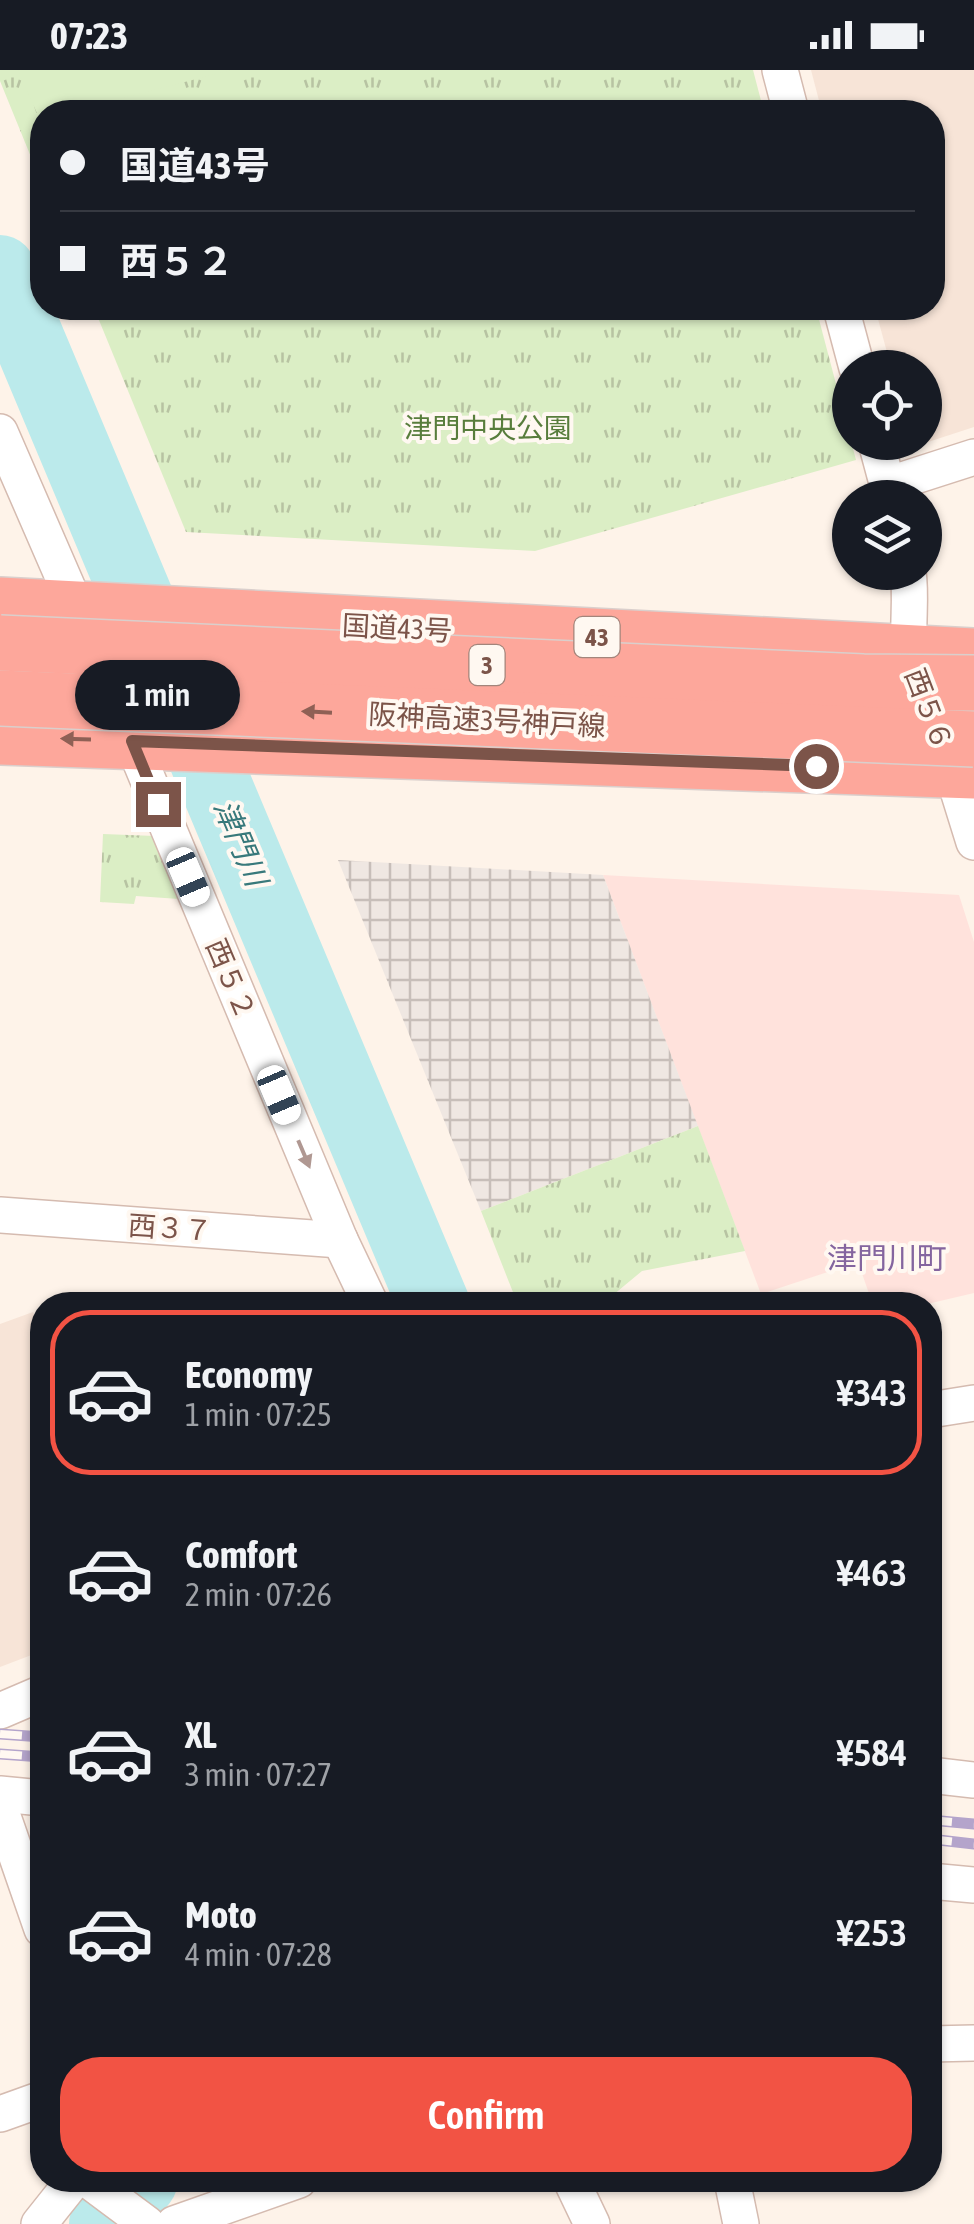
<!DOCTYPE html>
<meta charset="utf-8">
<style>
:root{--surface:#171b24;--page:#20242c;--text:#f1f3f6;--muted:#9ea1a6;--line:#363941;--accent:#f25344}
body{margin:0;font-family:"Asap Condensed","Noto Sans JP",sans-serif;background:var(--page);color:var(--text);height:100vh;display:flex;flex-direction:column;font-size:38px;white-space:nowrap}
*{box-sizing:border-box;margin:0}
p{font-size:32px;color:var(--muted)}
.icon{flex:none;width:55px;height:55px;fill:none;stroke:currentColor;stroke-width:2;stroke-linecap:round;stroke-linejoin:round}
.map{position:relative;flex:1;overflow:hidden}
.drawer{position:absolute;left:30px;top:1222px;width:912px;height:900px;display:flex;flex-direction:column;background:var(--surface);border-radius:40px;box-shadow:0 2px 8px #0004}
.drawer>*{flex:none}
.top-card{position:absolute;left:30px;top:30px;width:915px;height:220px;border-radius:40px;box-shadow:0 2px 8px #0004;display:grid;align-content:center;height:220px;padding:0 30px;background:var(--surface)}
.tools{position:absolute;left:832px;top:280px;display:grid;gap:20px}
.tools a{display:grid;place-items:center;width:110px;height:110px;border-radius:50%;background:var(--surface);box-shadow:0 2px 8px #0004;font-size:50px}
.end{position:absolute;width:45px;height:45px;margin:-22px;border:12px solid #7c5449;background:#fff;box-shadow:0 0 0 5px #fff}
.from{border-radius:50%}
.bubble{position:absolute;height:70px;border-radius:35px;background:var(--surface);box-shadow:0 2px 8px #0004;font-size:32px;font-weight:600;line-height:70px;text-align:center}
.car{position:absolute;width:30px;height:60px;margin:-30px -15px;border-radius:12px;box-shadow:0 0 8px 2px #0007;background:linear-gradient(#fff 24%,#345 0 40%,#fff 0 76%,#345 0 86%,#fff 0)}
.top-card b{display:flex;align-items:center;gap:35px;height:95px;font-size:38px}
.top-card b+b{border-top:2px solid var(--line)}
.top-card i{width:25px;height:25px;background:var(--text)}
ul{padding:18px 0 0;list-style:none}
li{display:flex;align-items:center;gap:30px;height:165px;margin:0 20px 15px;padding:0 10px;border:5px solid transparent;border-radius:40px}
li div{flex:1}
li b{display:block;font-size:38px}
li em{font-style:normal;font-weight:600}
li.on{border-color:var(--accent)}
li>.icon{width:90px;height:90px;stroke-width:1.5}
.primary-button{display:flex;gap:20px;margin-top:auto;padding:20px 30px}
.primary-button a{flex:1;height:115px;border-radius:40px;background:var(--accent);color:#fff;font-size:40px;font-weight:600;line-height:115px;text-align:center}
.status{display:flex;justify-content:space-between;align-items:center;height:70px;padding:0 50px;background:var(--surface);direction:ltr}
.status svg{height:28px;fill:currentColor}
.map>svg:first-child{display:block}
</style>
<div class="status"><b>07:23</b><svg viewBox="0 0 49 12"><path d="M0 12V9h3v3zM5 12V6h3v6zM10 12V3h3v9zM15 12V0h3v12zM26 1h20v11H26zM47 4h2v5h-2z"/></svg></div>
<div class="map">
<svg width="974" height="2154" viewBox="0 0 974 2154">
<defs>
<pattern id="industrial-grid" width="8" height="8" patternUnits="userSpaceOnUse" patternTransform="scale(2.5)"><rect width="8" height="8" fill="#efe7e2"/><path d="M0 4h8M4 0v8" fill="none" stroke="#c7beb9"/></pattern>
<pattern id="grass-tufts" width="24" height="20" patternUnits="userSpaceOnUse" patternTransform="scale(2.5)"><rect width="24" height="20" fill="#dbeec5"/><path d="M3 7l-1-3M5 7V3M7 7l1-3M15 17l-1-3M17 17v-4M19 17l1-3" fill="none" stroke="#b7c3a2"/></pattern>
</defs>
<rect width="100%" height="100%" fill="#fef3e9"/>
<g fill="#f7e4d7">
<path d="M811,0H974V357L922,374L920,373L925,372V298L891,297L875,238H932V42H822Z"/>
<path d="M33,1242L42,1264V1581L0,1597V1254Z"/>
</g>
<path fill="#ffe2dc" d="M603,805L959,825L974,872V1223L923,1235H873L858,1192L761,1224Z"/>
<path fill="url(#industrial-grid)" d="M338,790L603,805L698,1056L481,1141Z"/>
<g fill="url(#grass-tufts)">
<path d="M0,0H753L764,42H42V114L0,11Z"/>
<path d="M94,238H816L856,390L535,481L186,462Z"/>
<path d="M103,764L155,766L179,829L136,826L134,834L100,832Z"/>
<path d="M698,1056L745,1181L642,1201L601,1235H518L481,1141Z"/>
</g>
<path fill="#dbeec5" d="M18,0H231L69,42H42L40,50Z"/>
<g fill="none" stroke-linecap="round" stroke-linejoin="round">
<g stroke="#bbeaeb" stroke-width="72">
<path d="M0,201L434,1235"/>
<path d="M105,2154L142,2110"/>
</g>
<g stroke="#d5bbb0" stroke-width="38">
<g id="street">
<path d="M780,0L791,42"/>
<path d="M841,238L857,298"/>
<path d="M0,362L83,553"/>
<path d="M876,372L891,428"/>
<path d="M887,415L974,387"/>
<path d="M908,502C913,536 903,570 915,601"/>
<path d="M126,657L340,1170L371,1235"/>
<path d="M946,682L974,772"/>
<path d="M0,1145L340,1170"/>
<path d="M930,1340L974,1333"/>
<path d="M0,1641L42,1623"/>
<path d="M930,1705L974,1710"/>
<path d="M0,1724L42,1728"/>
<path d="M0,1738L42,1859"/>
<path d="M930,1811L974,1815"/>
<path d="M930,1974L974,1973"/>
<path d="M0,2044L42,2029"/>
<path d="M88,2110L147,2154"/>
<path d="M571,2110L592,2154"/>
<path d="M732,2110L741,2154"/>
<path d="M39,2154L74,2110"/>
<path d="M174,2154L299,2110"/>
</g>
</g>
<g stroke="#dacfcc" stroke-width="58">
<g id="highway">
<path d="M0,535L974,586"/>
<path d="M0,667L974,701"/>
</g>
</g>
<use href="#street" stroke="#fff" stroke-width="35"/>
<use href="#highway" stroke="#fda79b" stroke-width="55"/>
<g stroke="#b4a4cb" stroke-width="11">
<g id="rail">
<path d="M0,1664L42,1667"/>
<path d="M0,1684L42,1687"/>
<path d="M930,1750L974,1754"/>
<path d="M930,1769L974,1774"/>
</g>
</g>
<use href="#rail" stroke="#fff8f1" stroke-width="8" stroke-dasharray="22" stroke-linecap="butt"/>
<g stroke="#dacfcc" stroke-width="58" stroke-linecap="butt">
<g id="highway-bridge">
<path d="M0,573L863,612L974,613"/>
<path d="M0,628L974,669"/>
</g>
</g>
<use href="#highway-bridge" stroke="#fda79b" stroke-width="55"/>
</g>
<defs><path id="oneway-solid" d="M-6-.8H1V-3.2L6.5 0L1 3.2V.8H-6Z" transform="scale(2.5)"/></defs>
<g fill="#8f6055">
<use href="#oneway-solid" transform="translate(317 642) rotate(-177)"/>
<use href="#oneway-solid" transform="translate(76 669) rotate(-178)"/>
</g>
<use fill="#b09892" href="#oneway-solid" transform="translate(304 1084) rotate(67)"/>
<g fill="none" stroke-linecap="round" stroke-linejoin="round">
<path stroke="#7c5449" stroke-width="12" d="M158,734L132,671L816,696"/>
</g>
<g text-anchor="middle" stroke-width="8" stroke-linejoin="round" paint-order="stroke">
<g fill="#fff8f1" stroke="#a3857b" stroke-width="2.5">
<rect x="574.5" y="547" width="45" height="40" rx="8"/>
<rect x="469.5" y="575" width="35" height="40" rx="8"/>
</g>
<g font-size="25" font-weight="bold" fill="#7c5449">
<text x="597" y="576">43</text>
<text x="487" y="604">3</text>
</g>
<g font-size="28" fill="#587d3c" stroke="#fff8f1">
<text x="488" y="368">津門中央公園</text>
</g>
<g font-size="28" fill="#7c5449" stroke="#fff8f1">
<text transform="translate(397 558) rotate(3)" y="10">国道43号</text>
<text transform="translate(929 639) rotate(69)" y="10">西５６</text>
<text transform="translate(487 650) rotate(3)" y="10">阪神高速3号神戸線</text>
<text transform="translate(231 909) rotate(67)" y="10">西５２</text>
<text transform="translate(170 1158) rotate(4)" y="10">西３７</text>
</g>
<g font-size="30" font-style="italic" fill="#38797b" stroke="#fff8f1">
<text transform="translate(240 773) rotate(67)" y="10">津門川</text>
</g>
<g font-size="30" fill="#84659f" stroke="#fff8f1">
<text x="887" y="1199">津門川町</text>
</g>
</g>
</svg>
<div class="tools">
<a><svg class="icon" aria-label="locate" viewBox="0 0 24 24"><circle cx="12" cy="12" r="6"/><path d="M12 2v4M12 18v4M2 12h4M18 12h4"/></svg></a>
<a><svg class="icon" aria-label="layers" viewBox="0 0 24 24"><path d="M12 4l9 5-9 5-9-5zM3 14l9 5 9-5"/></svg></a>
</div>
<i class="end from" style="left:816px;top:696px"></i>
<i class="end" style="left:158px;top:734px"></i>
<div class="bubble" style="left:75px;top:590px;width:165px">1 min</div>
<i class="car" style="left:188px;top:807px;rotate:157deg"></i>
<i class="car" style="left:279px;top:1025px;rotate:157deg"></i>
<div class="top-card">
<b><i class="from"></i>国道43号</b>
<b><i></i>西５２</b>
</div>
<section class="drawer">
<ul>
<li class="on"><svg class="icon" aria-label="car" viewBox="0 0 24 24"><path d="M5 17H2v-5l4-1 3-4h7l3 4 3 1v5h-3M9 17h6M6 11h13"/><circle cx="7" cy="17" r="2"/><circle cx="17" cy="17" r="2"/></svg><div><b>Economy</b><p>1 min · 07:25</p></div><em>¥343</em></li>
<li><svg class="icon" aria-label="car" viewBox="0 0 24 24"><path d="M5 17H2v-5l4-1 3-4h7l3 4 3 1v5h-3M9 17h6M6 11h13"/><circle cx="7" cy="17" r="2"/><circle cx="17" cy="17" r="2"/></svg><div><b>Comfort</b><p>2 min · 07:26</p></div><em>¥463</em></li>
<li><svg class="icon" aria-label="car" viewBox="0 0 24 24"><path d="M5 17H2v-5l4-1 3-4h7l3 4 3 1v5h-3M9 17h6M6 11h13"/><circle cx="7" cy="17" r="2"/><circle cx="17" cy="17" r="2"/></svg><div><b>XL</b><p>3 min · 07:27</p></div><em>¥584</em></li>
<li><svg class="icon" aria-label="car" viewBox="0 0 24 24"><path d="M5 17H2v-5l4-1 3-4h7l3 4 3 1v5h-3M9 17h6M6 11h13"/><circle cx="7" cy="17" r="2"/><circle cx="17" cy="17" r="2"/></svg><div><b>Moto</b><p>4 min · 07:28</p></div><em>¥253</em></li>
</ul>
<div class="primary-button"><a>Confirm</a></div>
</section>
</div>
